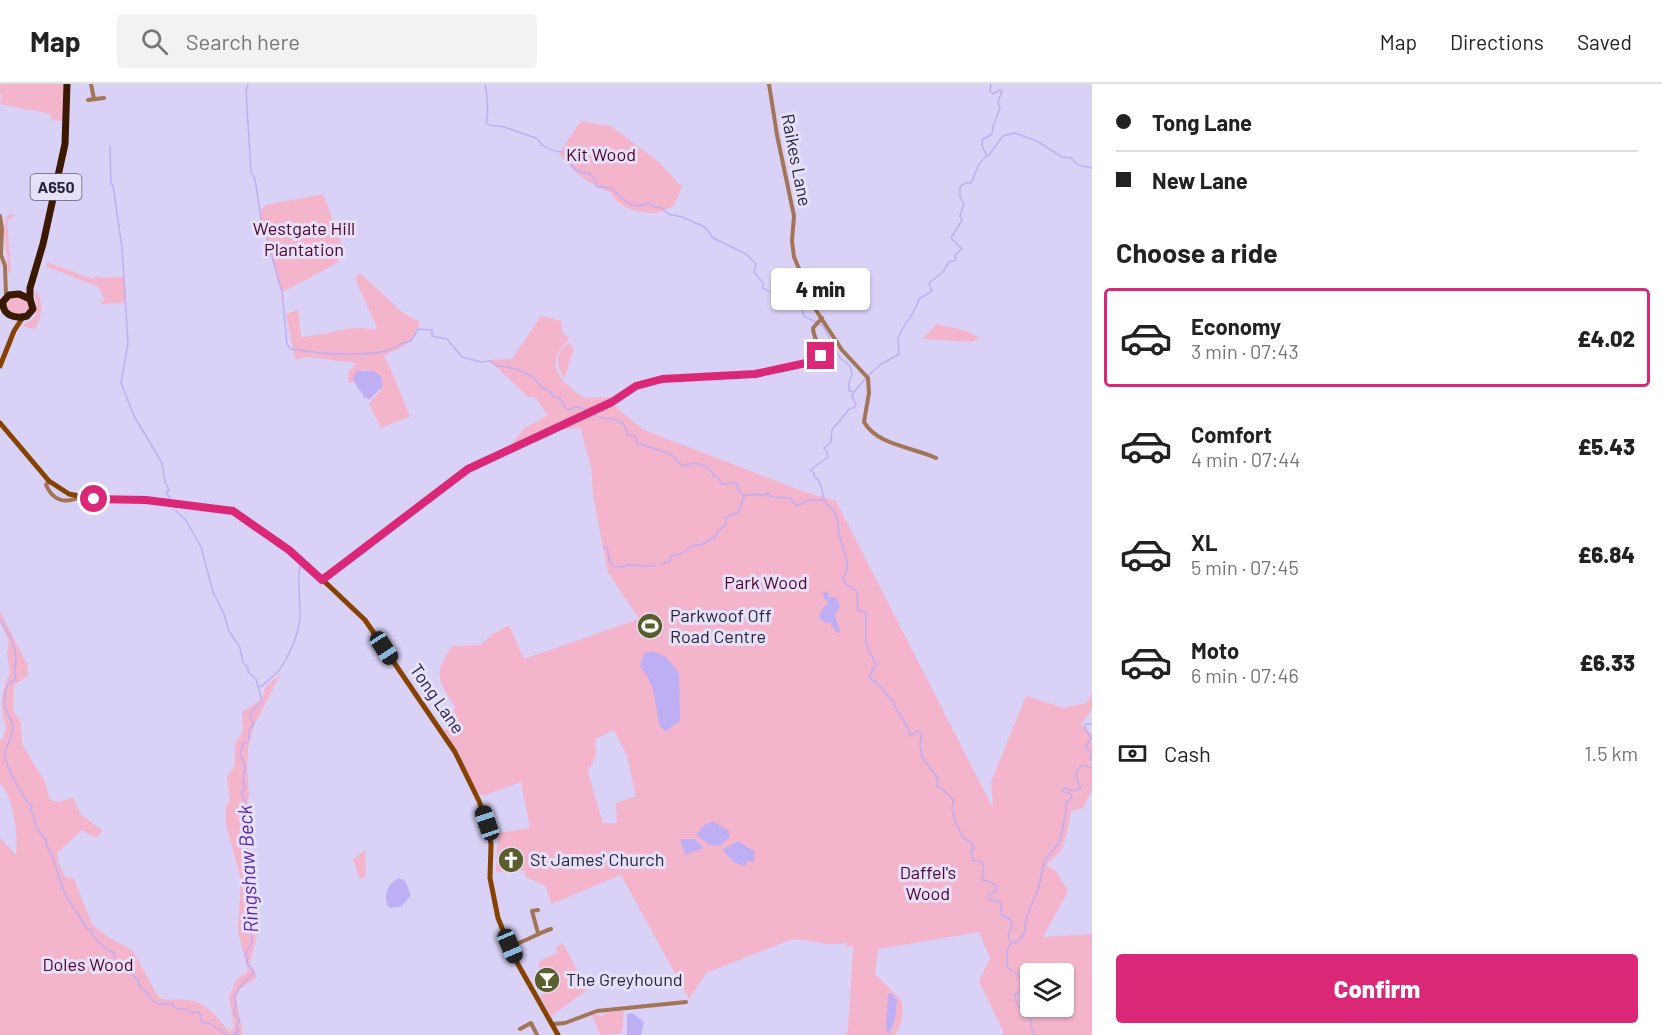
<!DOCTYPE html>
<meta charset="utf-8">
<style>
:root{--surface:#fff;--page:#f2f2f2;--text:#222;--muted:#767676;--line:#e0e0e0;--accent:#db2777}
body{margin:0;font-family:Barlow,sans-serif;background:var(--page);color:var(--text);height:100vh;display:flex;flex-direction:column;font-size:22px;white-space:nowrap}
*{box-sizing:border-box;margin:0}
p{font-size:20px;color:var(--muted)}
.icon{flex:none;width:33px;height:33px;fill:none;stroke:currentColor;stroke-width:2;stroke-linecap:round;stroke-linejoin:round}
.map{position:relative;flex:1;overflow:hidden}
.side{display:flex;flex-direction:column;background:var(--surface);width:570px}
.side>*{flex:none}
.top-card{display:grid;align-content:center;height:132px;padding:0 24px;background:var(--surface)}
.tools{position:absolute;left:1020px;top:879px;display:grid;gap:12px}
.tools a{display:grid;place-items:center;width:54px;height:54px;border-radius:6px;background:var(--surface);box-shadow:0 2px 4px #0004;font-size:30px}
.end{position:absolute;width:27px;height:27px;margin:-14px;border:8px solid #db2777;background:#fff;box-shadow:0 0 0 3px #fff}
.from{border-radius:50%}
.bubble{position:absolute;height:42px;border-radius:6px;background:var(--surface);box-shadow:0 2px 4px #0004;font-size:20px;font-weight:800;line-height:42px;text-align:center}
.car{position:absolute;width:18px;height:36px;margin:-18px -9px;border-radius:8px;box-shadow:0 0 4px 2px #0007;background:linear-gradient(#222 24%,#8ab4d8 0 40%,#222 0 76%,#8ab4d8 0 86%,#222 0)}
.top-card b{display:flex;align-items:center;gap:21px;height:57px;font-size:22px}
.top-card b+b{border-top:2px solid var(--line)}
.top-card i{width:15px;height:15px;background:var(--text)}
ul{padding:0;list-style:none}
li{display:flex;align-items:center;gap:18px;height:99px;margin:0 12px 9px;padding:0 12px;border:3px solid transparent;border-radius:6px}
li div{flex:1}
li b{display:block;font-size:22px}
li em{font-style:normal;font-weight:800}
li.selected{border-color:var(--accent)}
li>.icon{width:54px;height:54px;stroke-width:1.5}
h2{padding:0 24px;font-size:27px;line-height:72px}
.pay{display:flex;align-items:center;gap:15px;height:66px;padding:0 24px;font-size:22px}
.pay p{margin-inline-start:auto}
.button{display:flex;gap:12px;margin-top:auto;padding:12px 24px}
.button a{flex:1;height:69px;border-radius:6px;background:var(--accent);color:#fff;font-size:24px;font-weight:800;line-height:69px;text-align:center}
header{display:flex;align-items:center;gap:36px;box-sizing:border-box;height:84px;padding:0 30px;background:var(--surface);border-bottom:2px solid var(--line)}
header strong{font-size:28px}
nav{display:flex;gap:33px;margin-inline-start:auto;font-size:21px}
.search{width:420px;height:54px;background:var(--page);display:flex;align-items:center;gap:15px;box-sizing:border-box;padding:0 21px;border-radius:6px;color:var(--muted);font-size:22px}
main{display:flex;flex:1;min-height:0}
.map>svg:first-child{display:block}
</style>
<header>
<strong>Map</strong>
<div class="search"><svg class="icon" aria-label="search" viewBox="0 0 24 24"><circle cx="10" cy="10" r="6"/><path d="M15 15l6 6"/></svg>Search here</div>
<nav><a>Map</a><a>Directions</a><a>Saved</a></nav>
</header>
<main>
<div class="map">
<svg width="1092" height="951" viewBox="0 0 1092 951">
<rect width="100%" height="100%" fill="#d9d2f6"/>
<g fill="#f3b4cc" fill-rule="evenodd">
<path d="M0,0H64L63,37L51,36V30L0,20L2,11L0,10Z"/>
<path d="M581,37L611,42L660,79L682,103L674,121C669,124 663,128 657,129C641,130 617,124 611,109C585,97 576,91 559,69Z"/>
<path d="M323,110L345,169L336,180L282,208L261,135V125L267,121Z"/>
<path d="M9,131H15L7,137L11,189L8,188C8,175 0,140 9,131Z"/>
<path d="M47,178L93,195L97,192L105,194L125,193L126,219L101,220L104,215L99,203L46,182Z"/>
<path d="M360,189L403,229L420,238C415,261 402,262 384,272L390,284L410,332L381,344L369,320L381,306L373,287L362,286L355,289L354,298L348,299L349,287L357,279L308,273L295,275L286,230L298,226L301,253C329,252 346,240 375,246L377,243L355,195Z"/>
<path d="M35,205C45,218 42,232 35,245L21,242C45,231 34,223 35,205Z"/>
<path d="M12,213L26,215L29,224C23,231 15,232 7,226V216Z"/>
<path d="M541,232L561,237L562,248L569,254C566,259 561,263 558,269C548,289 571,304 584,314L613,313V321L644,346L802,407L836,417L993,724L991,698L1026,612L1064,624L1086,619L1092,609V625L1081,640L1092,650V706L1083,724L1071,727L1067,749L1061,767L1046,781L1056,787L1068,807L1043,853L1092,850V951H1003V947L979,897L990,874L979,848L878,865L875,890L902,917C903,929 903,942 894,951H844L848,947L853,866V862L846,863L847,859C827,863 810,854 790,856L706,889L689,915L621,791L551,820L546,802L526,793L525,787L496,788L498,749L530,744L521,698L483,712L476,706L458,668L445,647L455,623C437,595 433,591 452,562L480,561L493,550L509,541L524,575L639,535L608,488L593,411L591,382L580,344L555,346L553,343L508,363L525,344L548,331L535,313H528L489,276L512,275ZM614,646L627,672L636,712L616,719L617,739H603L588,688L596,671L595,655ZM1030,890H1064V922H1030Z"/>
<path d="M937,240L967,247L979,254L973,258L922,255Z"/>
<path d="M570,258L574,267L572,269L565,294C554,281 556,267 570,258Z"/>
<path d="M0,527L27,580L28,592L14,601L13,627L21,638L22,660L45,698L50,716L58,718L73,714L81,731L103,747L96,754L82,746L57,769L59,780L65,793L74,795L92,840L108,853L133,867L159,914C171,918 177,914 188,916C207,918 218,935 230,948L234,943L229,913L236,896L248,887L238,847L241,795L226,741V723L230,717L227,692L235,682V660L243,647L242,628L262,615L265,604L281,589L253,644L248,665L247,686L249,710L245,757L251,774L255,795L249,838L257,851L248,886L253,883L257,893L240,905L236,914L243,951H0V754L16,771C18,754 14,710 0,700V656L3,655L6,643C0,624 0,607 10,590L7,568L9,557L0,538Z"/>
<path d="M365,766L366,792L360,795L353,776Z"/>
<path d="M563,859L587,906L551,932L540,912L547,907L539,893V877L558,869L556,863Z"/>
<path d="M624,927L622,949L600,951L592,931L599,930L600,932H604V929Z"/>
</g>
<g fill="#beaff5">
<path d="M357,287H373L381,292L383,302L370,315L364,314C363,307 354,303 353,293Z"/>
<path d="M825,507L829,510L828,513L837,514L840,522L835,531L840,548L837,549L830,539H824L822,535L818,534L824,522L829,521L826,515H824L823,509Z"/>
<path d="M653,567L666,573L679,589L680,637L666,647L660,643C655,622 656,599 640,583L644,569Z"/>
<path d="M713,737L729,747V754L719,762L710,761L696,751L704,741Z"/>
<path d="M680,755H695L704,764L685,771Z"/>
<path d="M738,757L754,767V778L747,777L745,782L735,779L722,766Z"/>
<path d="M399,794L405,797L411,811L402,822L390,824L387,821C384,810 388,799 399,794Z"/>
<path d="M888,909L892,910L897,916C896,928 896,941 888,950L886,943Z"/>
<path d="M632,929L644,938L641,951H627V930Z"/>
</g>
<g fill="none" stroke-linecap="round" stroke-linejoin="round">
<g stroke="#beaff5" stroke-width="1.5">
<path d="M248,0L246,7L251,88L255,95L261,135L282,208L287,260L291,265C322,270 355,273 385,267C395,265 401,258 411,257L418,245L432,246V252L447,255L462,273L481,278L490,277L495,281L517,285L532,292L544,305L550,307L553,313L560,314L565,323L569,326L575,323L589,326"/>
<path d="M485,0C487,8 489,30 486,39C492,43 493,41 500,42C502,42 533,53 536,54C539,56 540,59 542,61C549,66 557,68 565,68C568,81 576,89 589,89L594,95L597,103C602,103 607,102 611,105C625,114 628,128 649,119L654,123L662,124L668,130L682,133L705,143L713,154L746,170L756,180L754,188L763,199V204C781,217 796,204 804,232L823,242L840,274L850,282L852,290L849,299V307L853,308"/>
<path d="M110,62L111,100L113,101L122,164L128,259L121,299L134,332L162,379L165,398L169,406L166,409L170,414"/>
<path d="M988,72L1003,52L1015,49L1037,57L1062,73L1071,74L1078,81L1092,84"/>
<path d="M869,291L880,281L899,270C899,266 898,258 898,255C902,241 916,229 919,215L932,207L929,199L943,188L949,178L956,176L955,171L962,165L951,154L962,136L960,132L964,120L960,113V103L965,99H971C978,85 975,82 987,72L982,62V56L992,50L993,43L1000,24L998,18L1002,7L1000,6L993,10L990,8L991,0"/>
<path d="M865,295L854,308L852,313L856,320L854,324H850L832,346L831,358L824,364L827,368L828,373L810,386L814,389V392C823,399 821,407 825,417C827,422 831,423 834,427C840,435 837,445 840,454C843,466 853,483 843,494L845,499L857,508L858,527L865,528L866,531V560L876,581L869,592L873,597L877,598L878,601C885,606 887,613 894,618V621L907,642L911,652L917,647L921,649C918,678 924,673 938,695L937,703H940L953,715L952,726L955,737L964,755L969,757L974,763L971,767L973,777H981L984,783L982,796L989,797L997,803V807L989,810V816L1000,817L1002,831L1011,836L1012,842L1008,851L1011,859"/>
<path d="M593,330C608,340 622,327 628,351L636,352L637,359C645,363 665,366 671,371C676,374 677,379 683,382C694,377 709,380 714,392L719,394L721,400L737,399L738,405L744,412L759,410L763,412L768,409L771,413L790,414L797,422L808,416H824"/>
<path d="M176,427L186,436L201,463L213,508L224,530L229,547L240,564L243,579L248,583V588L256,595L262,617L251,628L250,633L253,639L252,643L249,646V656L243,660L240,670L246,684L243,693L245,705L241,708L247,722V741L244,751L247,758L252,804L247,822L253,840L251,850L252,858L245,872L248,874L247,879L254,888C247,897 238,902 234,914L236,920L234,929L240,937L237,940L238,951"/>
<path d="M604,463L608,465L609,476L613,482L623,483L627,481L656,482"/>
<path d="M661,480L670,477V472L679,471L692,462L703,460L716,452L717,448L726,440L725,434L738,428L744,412"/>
<path d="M0,535C11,555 20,565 14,590L16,591L15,596L8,600C5,608 3,618 6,626C8,631 13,637 13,643C14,652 6,660 5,670C4,680 24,717 32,722L30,726L32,728L37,745L46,756C46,762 48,764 51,769C56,781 59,796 65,809C70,821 81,832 87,845L92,847L93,852L107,866L114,868L116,877L137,895L140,903L148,909L149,913L159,920H172L177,925H186L190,929L198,928L201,931V938L211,940L227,951"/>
<path d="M259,602H262C268,596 278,589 282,582C292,565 300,548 300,529C300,514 297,496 300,482"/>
<path d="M1092,640H1085V645L1091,654L1085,664L1091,668L1090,676H1092"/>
<path d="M1011,859L1018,858L1024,849L1027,833L1038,805L1045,776L1060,758L1066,727V718L1072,714L1070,710L1062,707L1064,704L1075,707L1081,704L1076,692L1078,685L1083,681L1092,684"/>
<path d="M1010,860L1007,867V883L1023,895C1025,903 1023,906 1015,910C1017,926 1019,921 1028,931C1031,936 1031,945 1034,951"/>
<path d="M232,951L239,947"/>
</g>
<g stroke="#a37455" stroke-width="4">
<path d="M91,0L94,15"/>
<path d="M769,0L777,51L794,132L792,157L794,173L800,187L807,197L808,214L842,266L868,294L869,309L864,338C877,361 912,363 936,374"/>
<path d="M88,16L104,14"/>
<path d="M0,132L2,145L1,169"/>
<path d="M0,168L5,182L6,212"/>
<path d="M821,271C821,261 813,254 813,244L822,234"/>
<path d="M49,397L46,401C53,417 65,420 80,413"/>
<path d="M323,496L468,385L612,318L636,302L662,295L755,290L806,279L818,276L821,272"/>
<path d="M538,826L532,827L538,849"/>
<path d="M510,862C525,858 536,850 551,845"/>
<path d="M553,940L565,939L597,927L686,918"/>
<path d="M520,945L531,939L537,951"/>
</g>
<g stroke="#854203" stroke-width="5">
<path d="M0,282L14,247L23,233"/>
<path d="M0,339L49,397L69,410L94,415L146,416L177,421L226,425L235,428L306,480L365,536L455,668L479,717L487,739L491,760L490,794L498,834L515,875L558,951"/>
</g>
<g stroke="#3b1900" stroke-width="7">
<path d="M30,215V204L43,160L65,60L67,0"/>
<path d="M0,221L9,211L19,210L30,215L33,225L27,232C16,235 2,232 3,218"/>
</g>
</g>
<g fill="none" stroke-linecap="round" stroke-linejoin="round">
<path stroke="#db2777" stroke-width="8" d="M94,415L146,416L233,427L289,466L322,496L468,385L612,318L636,302L662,295L755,290L806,279L818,276L821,272"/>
</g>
<defs>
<g id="stadium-disc" transform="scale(1.35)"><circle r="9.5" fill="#595e2c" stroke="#e6e1f9"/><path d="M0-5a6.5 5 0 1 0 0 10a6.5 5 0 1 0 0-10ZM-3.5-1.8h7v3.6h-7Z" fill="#fff"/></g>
<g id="church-disc" transform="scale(1.35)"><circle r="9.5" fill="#595e2c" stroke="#e6e1f9"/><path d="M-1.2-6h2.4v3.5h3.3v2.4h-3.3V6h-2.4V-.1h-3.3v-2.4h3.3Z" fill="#fff"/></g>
<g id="bar-disc" transform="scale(1.35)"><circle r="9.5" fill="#595e2c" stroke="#e6e1f9"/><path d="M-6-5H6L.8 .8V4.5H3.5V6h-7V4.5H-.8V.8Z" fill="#fff"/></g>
</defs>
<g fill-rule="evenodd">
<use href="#stadium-disc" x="650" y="542"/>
<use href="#church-disc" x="511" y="776"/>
<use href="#bar-disc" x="547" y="896"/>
</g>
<g text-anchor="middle" stroke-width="6" stroke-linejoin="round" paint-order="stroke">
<rect fill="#e6e1f9" stroke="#625d74" stroke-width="1.5" x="30.5" y="90" width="51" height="26" rx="4.5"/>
<g font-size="16" font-weight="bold" fill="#2a253b">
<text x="56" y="109">A650</text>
</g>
<g font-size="18" fill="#50002d" stroke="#e6e1f9">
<text x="601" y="77">Kit Wood</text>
<text x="304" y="151">Westgate Hill<tspan x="304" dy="21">Plantation</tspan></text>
<text x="766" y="505">Park Wood</text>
<text x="928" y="795">Daffel's<tspan x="928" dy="21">Wood</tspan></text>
<text x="88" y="887">Doles Wood</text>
</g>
<g font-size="18" fill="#2a253b" stroke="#e6e1f9">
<text transform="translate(796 76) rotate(79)" y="6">Raikes Lane</text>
<text transform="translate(437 615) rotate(55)" y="6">Tong Lane</text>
</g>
<g font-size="18" fill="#2a253b" stroke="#e6e1f9" text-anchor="start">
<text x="670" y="538">Parkwoof Off<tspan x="670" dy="21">Road Centre</tspan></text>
<text x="530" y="782">St James' Church</text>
<text x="566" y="902">The Greyhound</text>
</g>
<g font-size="20" font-style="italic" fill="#5b26ac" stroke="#e6e1f9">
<text transform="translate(248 785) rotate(-93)" y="7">Ringshaw Beck</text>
</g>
</g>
</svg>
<div class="tools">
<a><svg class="icon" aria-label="layers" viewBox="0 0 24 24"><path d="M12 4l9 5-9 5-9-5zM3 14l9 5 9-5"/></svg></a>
</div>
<i class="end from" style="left:94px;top:415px"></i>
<i class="end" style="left:821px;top:272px"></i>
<div class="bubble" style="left:771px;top:184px;width:99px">4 min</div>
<i class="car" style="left:384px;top:564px;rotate:147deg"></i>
<i class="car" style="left:487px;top:739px;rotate:341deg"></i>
<i class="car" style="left:510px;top:862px;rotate:157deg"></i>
</div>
<section class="side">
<div class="top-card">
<b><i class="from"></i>Tong Lane</b>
<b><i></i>New Lane</b>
</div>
<h2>Choose a ride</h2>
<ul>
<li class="selected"><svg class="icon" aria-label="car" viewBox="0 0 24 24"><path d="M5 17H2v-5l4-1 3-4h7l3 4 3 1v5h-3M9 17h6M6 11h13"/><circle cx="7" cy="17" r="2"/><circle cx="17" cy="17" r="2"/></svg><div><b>Economy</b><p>3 min · 07:43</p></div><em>£4.02</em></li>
<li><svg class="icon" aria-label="car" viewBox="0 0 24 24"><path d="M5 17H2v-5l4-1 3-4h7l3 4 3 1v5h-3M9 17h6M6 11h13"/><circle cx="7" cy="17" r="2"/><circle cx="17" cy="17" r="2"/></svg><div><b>Comfort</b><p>4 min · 07:44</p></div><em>£5.43</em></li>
<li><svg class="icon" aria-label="car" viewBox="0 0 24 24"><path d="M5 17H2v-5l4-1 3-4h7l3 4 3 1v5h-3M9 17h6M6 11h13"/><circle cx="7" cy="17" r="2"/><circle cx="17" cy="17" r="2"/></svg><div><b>XL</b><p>5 min · 07:45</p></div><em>£6.84</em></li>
<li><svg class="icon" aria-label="car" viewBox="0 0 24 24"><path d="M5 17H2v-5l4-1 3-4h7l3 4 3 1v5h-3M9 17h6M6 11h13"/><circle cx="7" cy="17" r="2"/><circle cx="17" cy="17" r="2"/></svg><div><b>Moto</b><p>6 min · 07:46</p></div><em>£6.33</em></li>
</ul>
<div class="pay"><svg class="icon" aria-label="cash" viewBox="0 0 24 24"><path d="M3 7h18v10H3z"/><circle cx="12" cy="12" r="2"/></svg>Cash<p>1.5 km</p></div>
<div class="button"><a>Confirm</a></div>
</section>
</main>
